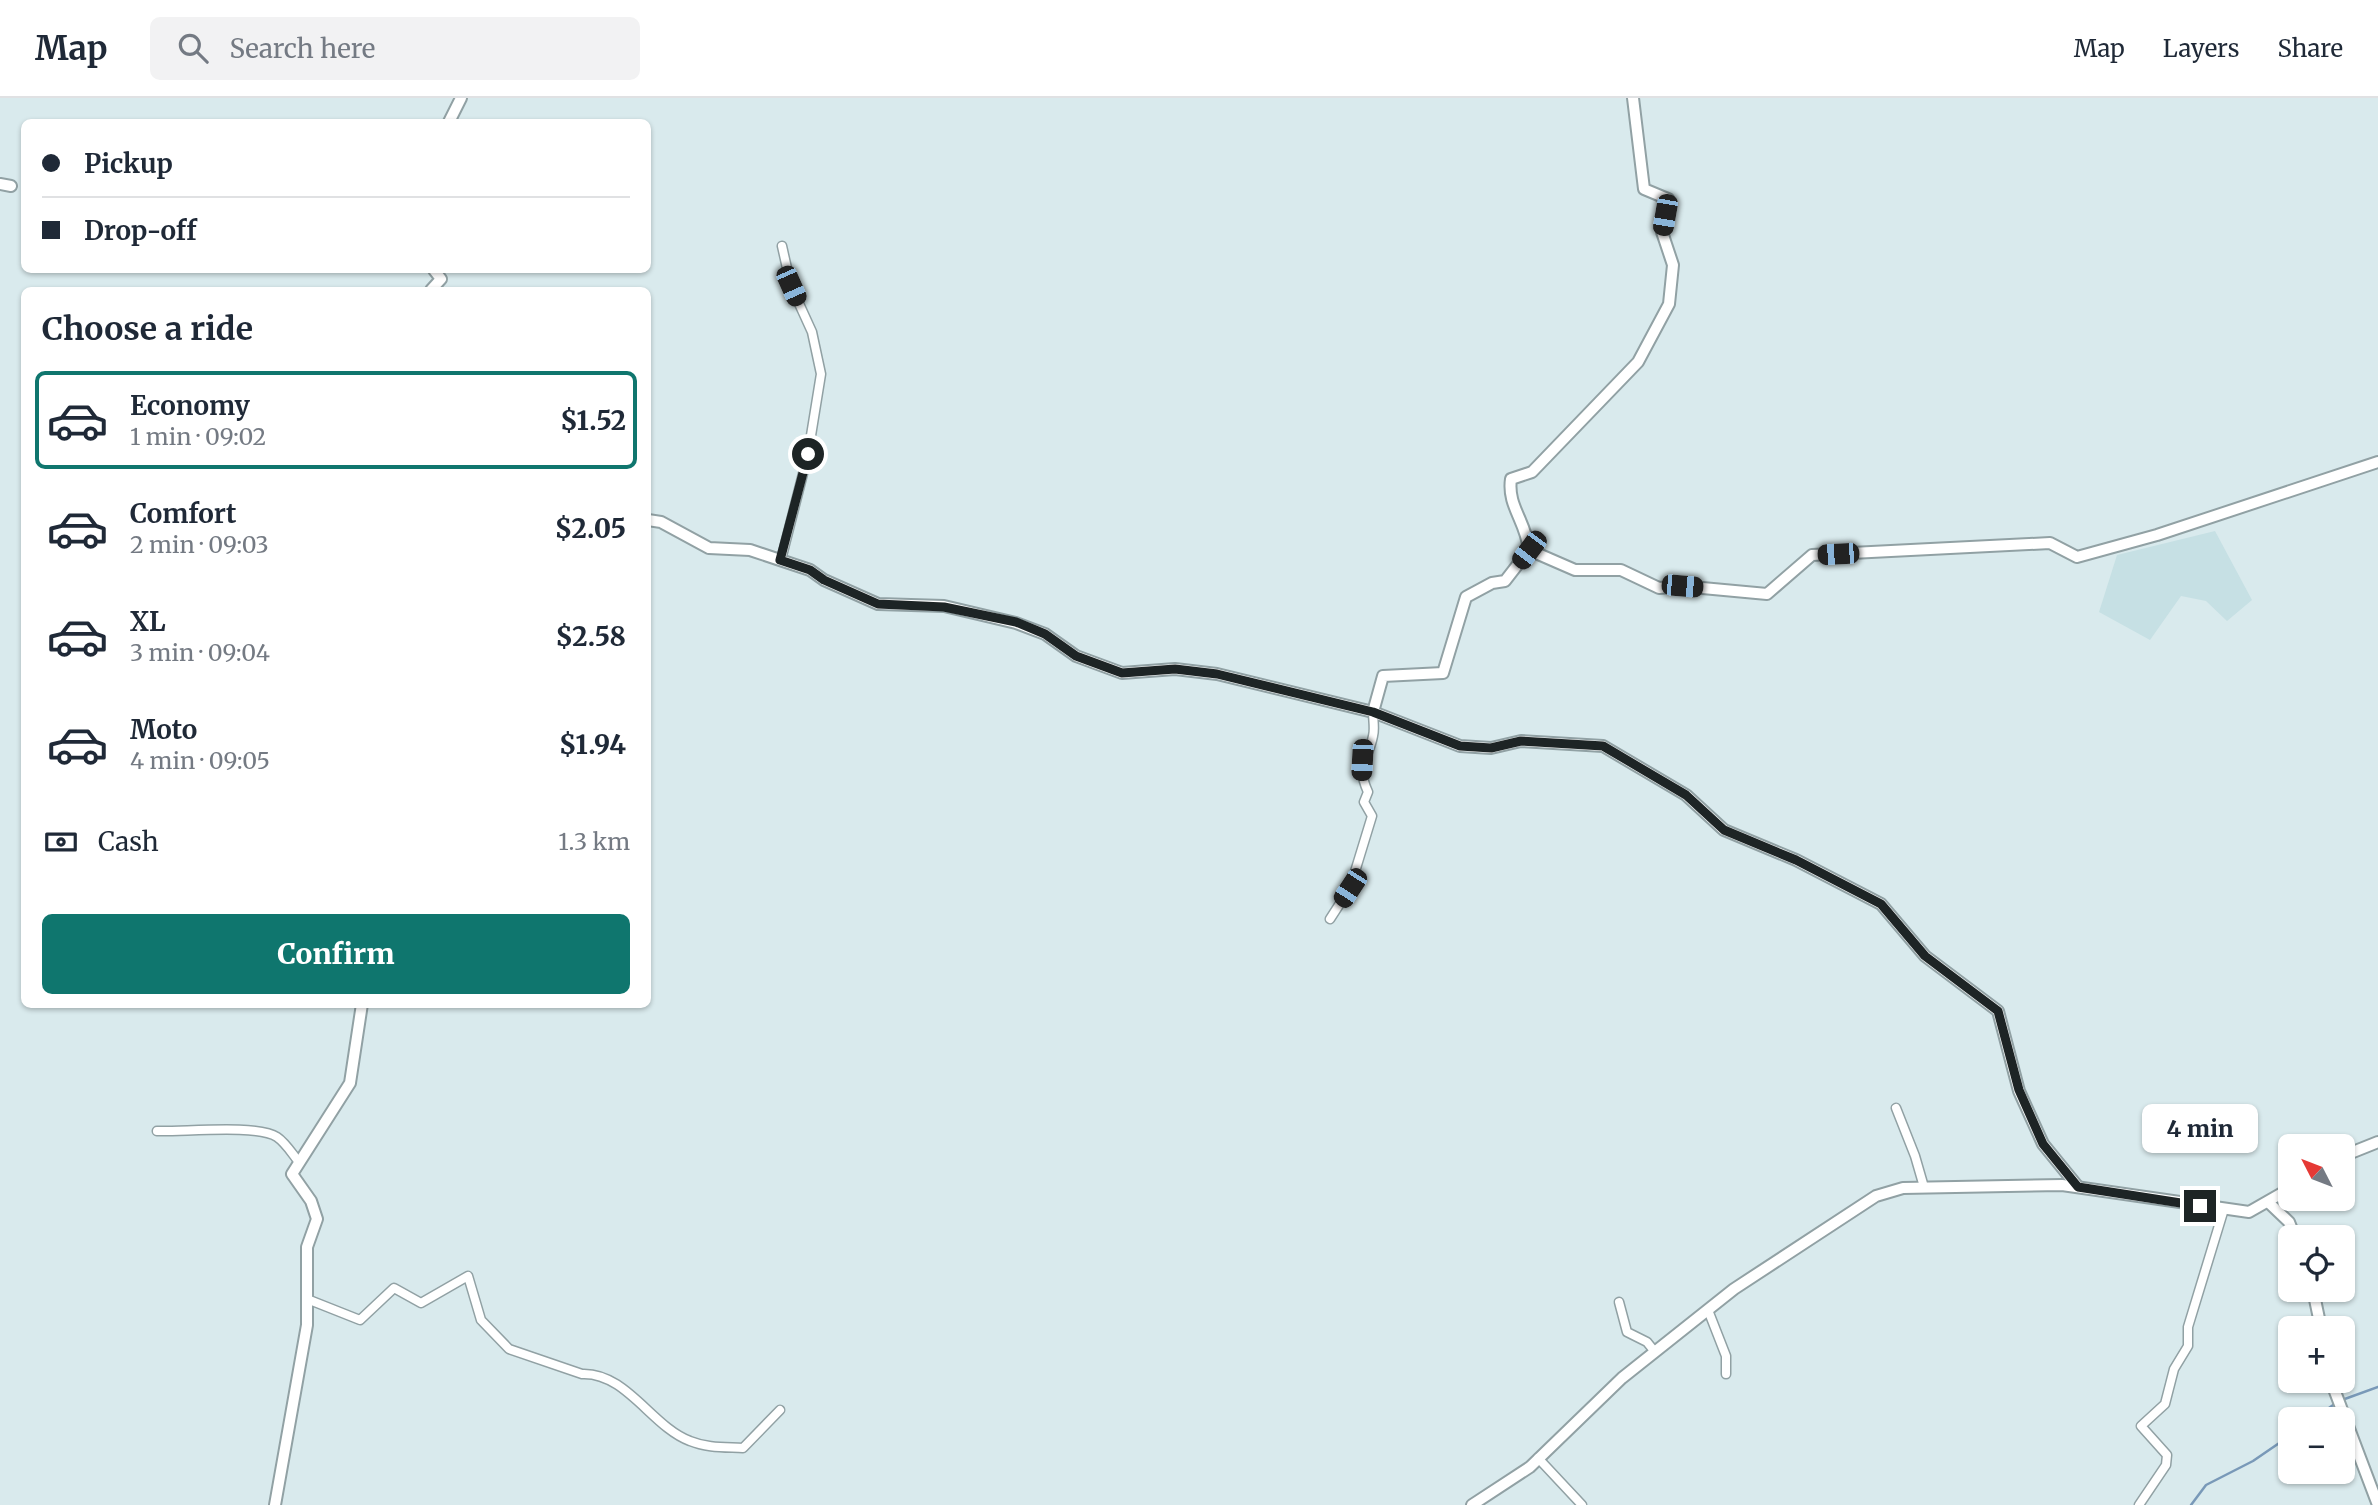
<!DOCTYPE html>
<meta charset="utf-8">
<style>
:root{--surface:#fff;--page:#f2f2f3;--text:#1f2937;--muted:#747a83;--line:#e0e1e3;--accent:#0f766e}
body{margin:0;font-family:Merriweather,serif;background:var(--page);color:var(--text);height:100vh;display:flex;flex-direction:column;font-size:26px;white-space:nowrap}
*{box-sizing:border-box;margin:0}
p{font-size:23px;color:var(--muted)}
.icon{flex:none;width:38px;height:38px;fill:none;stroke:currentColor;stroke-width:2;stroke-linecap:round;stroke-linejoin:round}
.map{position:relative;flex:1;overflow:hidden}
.details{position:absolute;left:21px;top:189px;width:630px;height:721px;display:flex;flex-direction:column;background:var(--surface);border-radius:10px;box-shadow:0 2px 5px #0004}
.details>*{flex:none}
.guide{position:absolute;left:21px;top:21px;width:630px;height:154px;border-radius:10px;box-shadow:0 2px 5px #0004;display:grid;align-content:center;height:154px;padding:0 21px;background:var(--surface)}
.needle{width:46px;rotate:312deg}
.buttons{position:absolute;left:2278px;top:1036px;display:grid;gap:14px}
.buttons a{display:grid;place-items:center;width:77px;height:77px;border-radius:10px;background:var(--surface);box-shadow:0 2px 5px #0004;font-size:35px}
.end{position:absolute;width:32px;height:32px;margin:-16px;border:9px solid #1d2425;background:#fff;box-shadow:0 0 0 4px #fff}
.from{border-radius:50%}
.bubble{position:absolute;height:49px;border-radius:10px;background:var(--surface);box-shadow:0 2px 5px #0004;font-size:23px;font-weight:800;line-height:49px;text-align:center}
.car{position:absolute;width:21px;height:42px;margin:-21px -10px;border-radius:9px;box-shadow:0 0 5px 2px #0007;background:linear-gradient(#222 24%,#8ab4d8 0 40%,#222 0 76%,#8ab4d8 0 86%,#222 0)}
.guide b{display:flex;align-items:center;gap:24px;height:66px;font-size:26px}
.guide b+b{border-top:2px solid var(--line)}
.guide i{width:18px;height:18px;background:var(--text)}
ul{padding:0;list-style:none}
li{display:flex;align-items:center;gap:21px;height:98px;margin:0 14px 10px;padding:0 7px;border:4px solid transparent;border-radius:10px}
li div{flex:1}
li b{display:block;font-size:26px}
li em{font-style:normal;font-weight:800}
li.on{border-color:var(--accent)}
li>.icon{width:63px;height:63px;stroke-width:1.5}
h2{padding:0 21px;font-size:32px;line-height:84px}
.pay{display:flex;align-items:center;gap:18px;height:77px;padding:0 21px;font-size:26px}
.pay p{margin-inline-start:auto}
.primary-button{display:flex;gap:14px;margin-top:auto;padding:14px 21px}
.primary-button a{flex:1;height:80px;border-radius:10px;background:var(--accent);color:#fff;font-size:28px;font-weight:800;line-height:80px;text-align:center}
header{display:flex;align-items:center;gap:42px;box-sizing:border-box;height:98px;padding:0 35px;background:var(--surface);border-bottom:2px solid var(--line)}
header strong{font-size:33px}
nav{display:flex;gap:38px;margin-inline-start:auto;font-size:24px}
.search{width:490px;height:63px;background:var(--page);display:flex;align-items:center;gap:18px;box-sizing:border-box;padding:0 24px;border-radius:10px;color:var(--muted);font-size:26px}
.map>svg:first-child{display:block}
</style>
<header>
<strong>Map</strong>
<div class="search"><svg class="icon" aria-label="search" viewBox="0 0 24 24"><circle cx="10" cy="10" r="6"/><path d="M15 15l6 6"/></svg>Search here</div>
<nav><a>Map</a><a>Layers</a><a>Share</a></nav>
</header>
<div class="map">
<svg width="2378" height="1407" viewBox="0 0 2378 1407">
<rect width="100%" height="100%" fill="#d9eaed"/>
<path fill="#c6e0e4" d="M2215,433L2252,502L2227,523L2206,503L2181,498L2150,542L2099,514L2117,457Z"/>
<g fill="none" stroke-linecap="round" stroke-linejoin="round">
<g stroke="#7999b8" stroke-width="2.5">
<path d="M2342,1302L2378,1289"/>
<path d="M2313,1321L2336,1305"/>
<path d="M2191,1407L2206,1387L2253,1363L2291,1337"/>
</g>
<g stroke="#91a1a4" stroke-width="11">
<g id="street">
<path d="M781,462L808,356L821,276L812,234L791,188L782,148"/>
<path d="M1330,821L1350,790L1372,718L1364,704L1368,694C1355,665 1368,664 1373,638C1375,631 1373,622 1373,614"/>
<path d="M1896,1010L1915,1058L1924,1089"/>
<path d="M157,1033C183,1034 258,1026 277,1039C286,1045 293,1057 299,1064"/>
<path d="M307,1201L360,1222L394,1190L421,1205L468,1178L481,1222L509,1251L582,1276C626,1274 652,1329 690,1343C707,1350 725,1349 743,1350L780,1312"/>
<path d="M1619,1204L1627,1234L1647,1244L1655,1254"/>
<path d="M1708,1212L1726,1258V1276"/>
<path d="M1538,1360L1582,1407"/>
<path d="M2139,1407L2166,1367L2167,1357L2141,1328L2165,1306L2174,1271L2188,1248V1229L2224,1111"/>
</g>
</g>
<g stroke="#91a1a4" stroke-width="14">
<g id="secondary">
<path d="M449,24L461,0"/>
<path d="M0,86L11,88"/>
<path d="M431,192L441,181L434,172"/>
<path d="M648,422L661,424L709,450L750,452L810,472L824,482L878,506L944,508L1016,525L1045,536L1076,558L1122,575L1175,571L1217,576L1373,614L1460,648L1491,650L1521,643L1603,648L1686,697L1724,732L1796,762L1881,806L1925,858L1998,913L2019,993L2043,1046L2078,1089"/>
<path d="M1529,452L1575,472H1621L1659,490L1681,488L1767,496L1812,457L2050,445L2077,459L2157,437L2378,364"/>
<path d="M1373,614L1383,578L1443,575L1466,499L1492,485L1505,483L1529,452C1526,423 1507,408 1511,381L1532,374L1638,264L1669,206L1673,167L1662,134L1668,101L1644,91L1633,0"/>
<path d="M2343,1058L2378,1044"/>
<path d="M2268,1104L2289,1124L2295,1139"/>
<path d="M2313,1192L2321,1230"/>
<path d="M2331,1283L2378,1407"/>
<path d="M275,1407L307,1227V1149L317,1121L311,1103L292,1076L350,985L362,906"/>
<path d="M1472,1407L1530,1369L1622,1280L1734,1191L1876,1098L1903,1090L2062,1087L2249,1114L2291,1090"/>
</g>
</g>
<use href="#street" stroke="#fff" stroke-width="8"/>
<use href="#secondary" stroke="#fff" stroke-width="10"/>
</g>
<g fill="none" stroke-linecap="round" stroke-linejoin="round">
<path stroke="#1d2425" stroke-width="9" d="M808,356L780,462L810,472L824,482L878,506L944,509L1016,524L1045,536L1076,558L1122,575L1175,571L1217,576L1373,614L1460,648L1491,650L1521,643L1603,648L1686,697L1724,732L1796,762L1881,806L1925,858L1998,913L2019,992L2043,1046L2078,1089L2200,1108"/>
</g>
</svg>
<div class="buttons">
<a><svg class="needle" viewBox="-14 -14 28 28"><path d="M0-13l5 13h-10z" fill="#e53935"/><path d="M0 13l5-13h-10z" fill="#747a83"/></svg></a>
<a><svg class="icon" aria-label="locate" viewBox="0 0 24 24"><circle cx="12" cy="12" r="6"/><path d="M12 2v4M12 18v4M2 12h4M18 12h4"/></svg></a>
<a>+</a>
<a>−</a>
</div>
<i class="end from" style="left:808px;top:356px"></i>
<i class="end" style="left:2200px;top:1108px"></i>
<div class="bubble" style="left:2142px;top:1006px;width:116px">4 min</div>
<i class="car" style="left:1665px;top:117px;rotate:190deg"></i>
<i class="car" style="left:791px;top:188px;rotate:156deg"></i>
<i class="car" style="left:1529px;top:452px;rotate:217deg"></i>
<i class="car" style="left:1838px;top:456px;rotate:267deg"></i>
<i class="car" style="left:1682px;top:488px;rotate:95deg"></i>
<i class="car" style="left:1362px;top:662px;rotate:183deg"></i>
<i class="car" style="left:1350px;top:790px;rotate:213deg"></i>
<div class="guide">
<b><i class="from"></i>Pickup</b>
<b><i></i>Drop-off</b>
</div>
<section class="details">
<h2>Choose a ride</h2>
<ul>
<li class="on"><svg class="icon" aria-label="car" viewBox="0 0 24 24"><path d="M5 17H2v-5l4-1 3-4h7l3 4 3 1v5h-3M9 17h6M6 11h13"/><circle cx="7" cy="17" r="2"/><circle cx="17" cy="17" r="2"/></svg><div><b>Economy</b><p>1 min · 09:02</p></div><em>$1.52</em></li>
<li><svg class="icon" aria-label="car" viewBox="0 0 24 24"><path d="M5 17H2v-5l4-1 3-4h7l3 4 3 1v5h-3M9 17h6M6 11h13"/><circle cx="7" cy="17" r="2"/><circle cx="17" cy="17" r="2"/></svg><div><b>Comfort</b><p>2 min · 09:03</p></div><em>$2.05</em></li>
<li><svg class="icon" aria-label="car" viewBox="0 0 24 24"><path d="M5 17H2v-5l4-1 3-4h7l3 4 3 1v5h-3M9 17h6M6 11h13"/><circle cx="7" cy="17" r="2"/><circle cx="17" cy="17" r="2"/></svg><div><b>XL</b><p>3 min · 09:04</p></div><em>$2.58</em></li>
<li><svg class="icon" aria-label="car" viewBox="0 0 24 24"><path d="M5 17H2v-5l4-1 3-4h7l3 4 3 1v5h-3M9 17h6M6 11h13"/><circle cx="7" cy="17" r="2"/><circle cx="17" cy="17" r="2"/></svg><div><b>Moto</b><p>4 min · 09:05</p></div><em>$1.94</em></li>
</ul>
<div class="pay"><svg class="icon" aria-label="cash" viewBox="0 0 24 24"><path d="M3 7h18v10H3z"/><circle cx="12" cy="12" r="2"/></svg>Cash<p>1.3 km</p></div>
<div class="primary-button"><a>Confirm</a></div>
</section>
</div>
